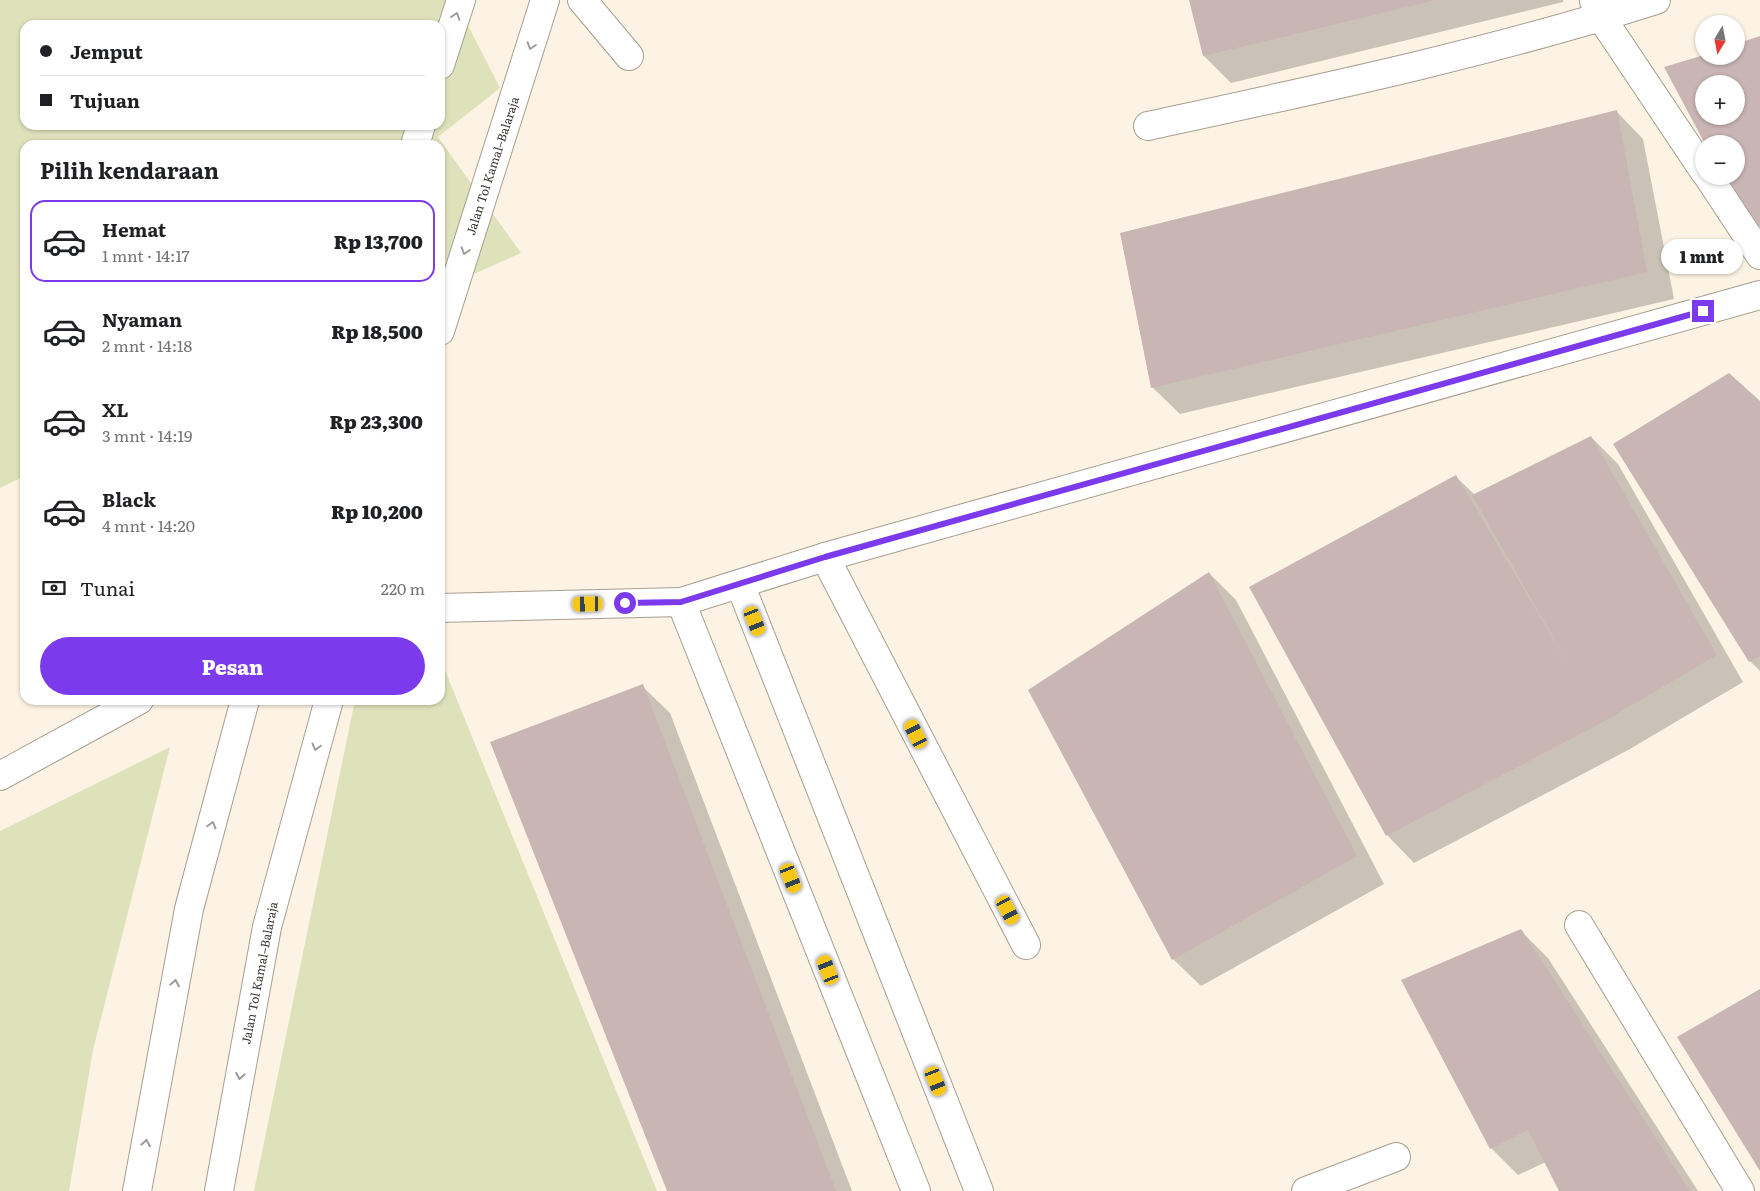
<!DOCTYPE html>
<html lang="id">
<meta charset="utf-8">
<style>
:root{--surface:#fff;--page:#f2f2f2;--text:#202124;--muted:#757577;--line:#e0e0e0;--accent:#7c3aed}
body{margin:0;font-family:Literata,serif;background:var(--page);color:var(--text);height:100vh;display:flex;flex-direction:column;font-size:19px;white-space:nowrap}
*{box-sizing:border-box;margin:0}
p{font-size:16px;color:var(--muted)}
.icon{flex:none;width:28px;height:28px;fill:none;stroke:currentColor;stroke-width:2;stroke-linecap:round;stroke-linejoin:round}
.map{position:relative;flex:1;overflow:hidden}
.panel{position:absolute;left:20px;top:140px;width:425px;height:565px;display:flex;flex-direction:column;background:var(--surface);border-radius:15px;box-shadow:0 1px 4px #0004}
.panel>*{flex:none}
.guide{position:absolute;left:20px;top:20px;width:425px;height:110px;border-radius:15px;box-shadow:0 1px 4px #0004;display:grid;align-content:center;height:110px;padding:0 20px;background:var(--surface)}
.needle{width:32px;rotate:190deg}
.fabs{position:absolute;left:1695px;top:15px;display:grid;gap:10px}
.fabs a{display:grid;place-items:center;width:50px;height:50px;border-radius:50%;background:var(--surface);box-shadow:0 1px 4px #0004;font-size:25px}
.end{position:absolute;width:22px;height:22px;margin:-11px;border:6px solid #7c3aed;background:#fff;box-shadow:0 0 0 2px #fff}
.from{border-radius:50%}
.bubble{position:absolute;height:35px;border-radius:18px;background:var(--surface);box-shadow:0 1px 4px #0004;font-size:16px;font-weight:800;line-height:35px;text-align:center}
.car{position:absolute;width:15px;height:30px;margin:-15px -8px;border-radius:6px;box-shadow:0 0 4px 1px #0007;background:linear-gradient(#f5c518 24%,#345 0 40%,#f5c518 0 76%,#345 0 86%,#f5c518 0)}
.guide b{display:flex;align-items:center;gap:18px;height:48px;font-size:19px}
.guide b+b{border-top:1px solid var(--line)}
.guide i{width:12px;height:12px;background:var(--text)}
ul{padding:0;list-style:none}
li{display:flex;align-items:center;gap:15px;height:82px;margin:0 10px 8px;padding:0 10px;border:2px solid transparent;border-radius:15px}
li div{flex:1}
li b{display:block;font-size:19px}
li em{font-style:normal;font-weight:800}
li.selected{border-color:var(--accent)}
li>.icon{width:45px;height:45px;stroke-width:1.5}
h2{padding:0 20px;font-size:22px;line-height:60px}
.pay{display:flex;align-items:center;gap:12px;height:55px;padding:0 20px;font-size:19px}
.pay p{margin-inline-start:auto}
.cta{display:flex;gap:10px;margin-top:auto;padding:10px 20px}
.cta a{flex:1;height:58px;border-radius:30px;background:var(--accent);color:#fff;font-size:20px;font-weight:800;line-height:58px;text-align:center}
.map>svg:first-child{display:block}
</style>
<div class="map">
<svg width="1760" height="1191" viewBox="0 0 1760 1191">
<rect width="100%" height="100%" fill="#fdf3e4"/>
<g fill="#dee2ba" fill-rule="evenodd">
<path d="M0,0H455L500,88L438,137L521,253L440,289V145H25V476L0,488ZM25,25H440V125H25Z"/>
<path d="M440,658L657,1191H254L355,700H440Z"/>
<path d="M170,747L93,1050L69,1191H0V831Z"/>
</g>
<g fill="#0003">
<path d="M1190,0H1563V2L1231,83L1204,56Z"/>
<path d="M1616,111L1643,139L1674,299L1180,414L1152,387Z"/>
<path d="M1760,403V671L1750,661Z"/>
<path d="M1591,437L1618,464L1743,682L1630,749L1414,863L1387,835L1456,477L1475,495Z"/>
<path d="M1209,573L1236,600L1384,884L1201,986L1173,959Z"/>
<path d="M642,686L670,713L852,1191H668Z"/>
<path d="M1521,931L1548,958L1698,1191H1561L1546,1162L1518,1175L1491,1148Z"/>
</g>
<g fill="#c9b5b3" fill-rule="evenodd">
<path d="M1189,0H1432V1L1203,56Z"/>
<path d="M1760,36V226L1750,229L1722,176H1736V144H1705L1664,67L1704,55V56H1736V44ZM1704,84H1736V116H1704Z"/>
<path d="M1617,110L1647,272L1151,388L1120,233Z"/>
<path d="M1729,373L1760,401V656L1749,662L1613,444Z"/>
<path d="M1591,436L1717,655L1603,722L1386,836L1249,587L1456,475L1573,672L1472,495Z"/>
<path d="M1209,572L1357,856L1172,960L1028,690Z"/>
<path d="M643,684L836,1191H667L490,742Z"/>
<path d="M1521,929L1690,1191H1559L1528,1130L1490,1149L1401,980Z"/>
<path d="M1760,989V1171L1677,1037Z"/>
</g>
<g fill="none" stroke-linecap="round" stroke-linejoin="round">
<g stroke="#a79e90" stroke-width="30">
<g id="minor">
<path d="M582,0L629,56"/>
<path d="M1594,1L1601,17L1704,171"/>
<path d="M1148,126C1319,89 1490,53 1656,0"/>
<path d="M1708,176L1760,255"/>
<path d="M825,557L1026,945"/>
<path d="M740,584L979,1191"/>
<path d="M681,602L916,1191"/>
<path d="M440,608L681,602L825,557L1760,295"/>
<path d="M0,776L139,700"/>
<path d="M1579,925L1740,1191"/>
<path d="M1306,1191L1396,1157"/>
</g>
</g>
<g stroke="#a79e90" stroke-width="30">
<g id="highway">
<path d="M440,65L461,0"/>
<path d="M415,145L421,125"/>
<path d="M440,331L545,0"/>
<path d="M137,1191L189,909L245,700"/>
<path d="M219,1191L267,927L329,700"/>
</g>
</g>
<use href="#minor" stroke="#fff" stroke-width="28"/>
<use href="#highway" stroke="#fff" stroke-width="28"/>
</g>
<defs><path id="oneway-chevron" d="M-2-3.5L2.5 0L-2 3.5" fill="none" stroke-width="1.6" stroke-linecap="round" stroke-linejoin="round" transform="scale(1.25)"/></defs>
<g stroke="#9c9b98">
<use href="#oneway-chevron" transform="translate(456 16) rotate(-72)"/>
<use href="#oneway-chevron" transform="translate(531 46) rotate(108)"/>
<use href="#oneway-chevron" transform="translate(465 251) rotate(108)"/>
<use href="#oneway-chevron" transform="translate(316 747) rotate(105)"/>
<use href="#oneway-chevron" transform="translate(212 825) rotate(-75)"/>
<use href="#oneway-chevron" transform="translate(175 983) rotate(-80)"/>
<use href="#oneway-chevron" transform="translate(240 1076) rotate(100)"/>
<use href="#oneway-chevron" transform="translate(146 1143) rotate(-80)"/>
</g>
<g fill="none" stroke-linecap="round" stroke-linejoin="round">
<path stroke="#7c3aed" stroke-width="6" d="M625,603L681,602L825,557L1703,311"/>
</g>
<g text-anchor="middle" stroke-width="4" stroke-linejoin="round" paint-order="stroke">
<g font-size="12" fill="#3a3731" stroke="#fff">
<text transform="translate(493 166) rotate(-72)" y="4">Jalan Tol Kamal–Balaraja</text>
<text transform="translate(260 973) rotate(-79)" y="4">Jalan Tol Kamal–Balaraja</text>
</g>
</g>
</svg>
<div class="fabs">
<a><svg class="needle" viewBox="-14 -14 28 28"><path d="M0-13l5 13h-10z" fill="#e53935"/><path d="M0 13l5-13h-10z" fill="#757577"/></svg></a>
<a>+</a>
<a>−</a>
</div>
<i class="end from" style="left:625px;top:603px"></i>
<i class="end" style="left:1703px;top:311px"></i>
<div class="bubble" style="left:1661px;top:239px;width:82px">1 mnt</div>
<i class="car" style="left:588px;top:604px;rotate:269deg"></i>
<i class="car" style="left:755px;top:621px;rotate:158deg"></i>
<i class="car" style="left:916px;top:734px;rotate:333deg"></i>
<i class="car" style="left:791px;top:878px;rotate:158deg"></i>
<i class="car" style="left:1008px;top:910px;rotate:152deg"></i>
<i class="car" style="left:828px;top:970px;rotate:338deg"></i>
<i class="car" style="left:936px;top:1081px;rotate:158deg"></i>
<div class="guide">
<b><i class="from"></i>Jemput</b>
<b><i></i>Tujuan</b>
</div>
<section class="panel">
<h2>Pilih kendaraan</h2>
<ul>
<li class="selected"><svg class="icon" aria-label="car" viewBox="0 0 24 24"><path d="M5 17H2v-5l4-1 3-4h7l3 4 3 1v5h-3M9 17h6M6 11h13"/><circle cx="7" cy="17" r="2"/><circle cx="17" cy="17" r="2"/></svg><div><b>Hemat</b><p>1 mnt · 14:17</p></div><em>Rp 13,700</em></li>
<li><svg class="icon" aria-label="car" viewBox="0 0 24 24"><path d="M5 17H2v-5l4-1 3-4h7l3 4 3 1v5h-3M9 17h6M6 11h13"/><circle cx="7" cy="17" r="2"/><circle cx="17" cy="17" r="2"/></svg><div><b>Nyaman</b><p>2 mnt · 14:18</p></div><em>Rp 18,500</em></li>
<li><svg class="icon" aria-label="car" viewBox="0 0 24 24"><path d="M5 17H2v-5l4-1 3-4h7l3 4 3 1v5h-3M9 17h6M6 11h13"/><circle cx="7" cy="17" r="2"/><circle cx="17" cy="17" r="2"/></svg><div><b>XL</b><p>3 mnt · 14:19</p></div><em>Rp 23,300</em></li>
<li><svg class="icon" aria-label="car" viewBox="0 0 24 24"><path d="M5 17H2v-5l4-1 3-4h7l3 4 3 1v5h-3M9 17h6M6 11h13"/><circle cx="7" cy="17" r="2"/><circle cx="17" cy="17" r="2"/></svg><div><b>Black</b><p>4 mnt · 14:20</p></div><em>Rp 10,200</em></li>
</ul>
<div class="pay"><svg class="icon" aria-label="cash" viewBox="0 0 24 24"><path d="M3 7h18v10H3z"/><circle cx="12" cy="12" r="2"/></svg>Tunai<p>220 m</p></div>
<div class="cta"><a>Pesan</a></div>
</section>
</div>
